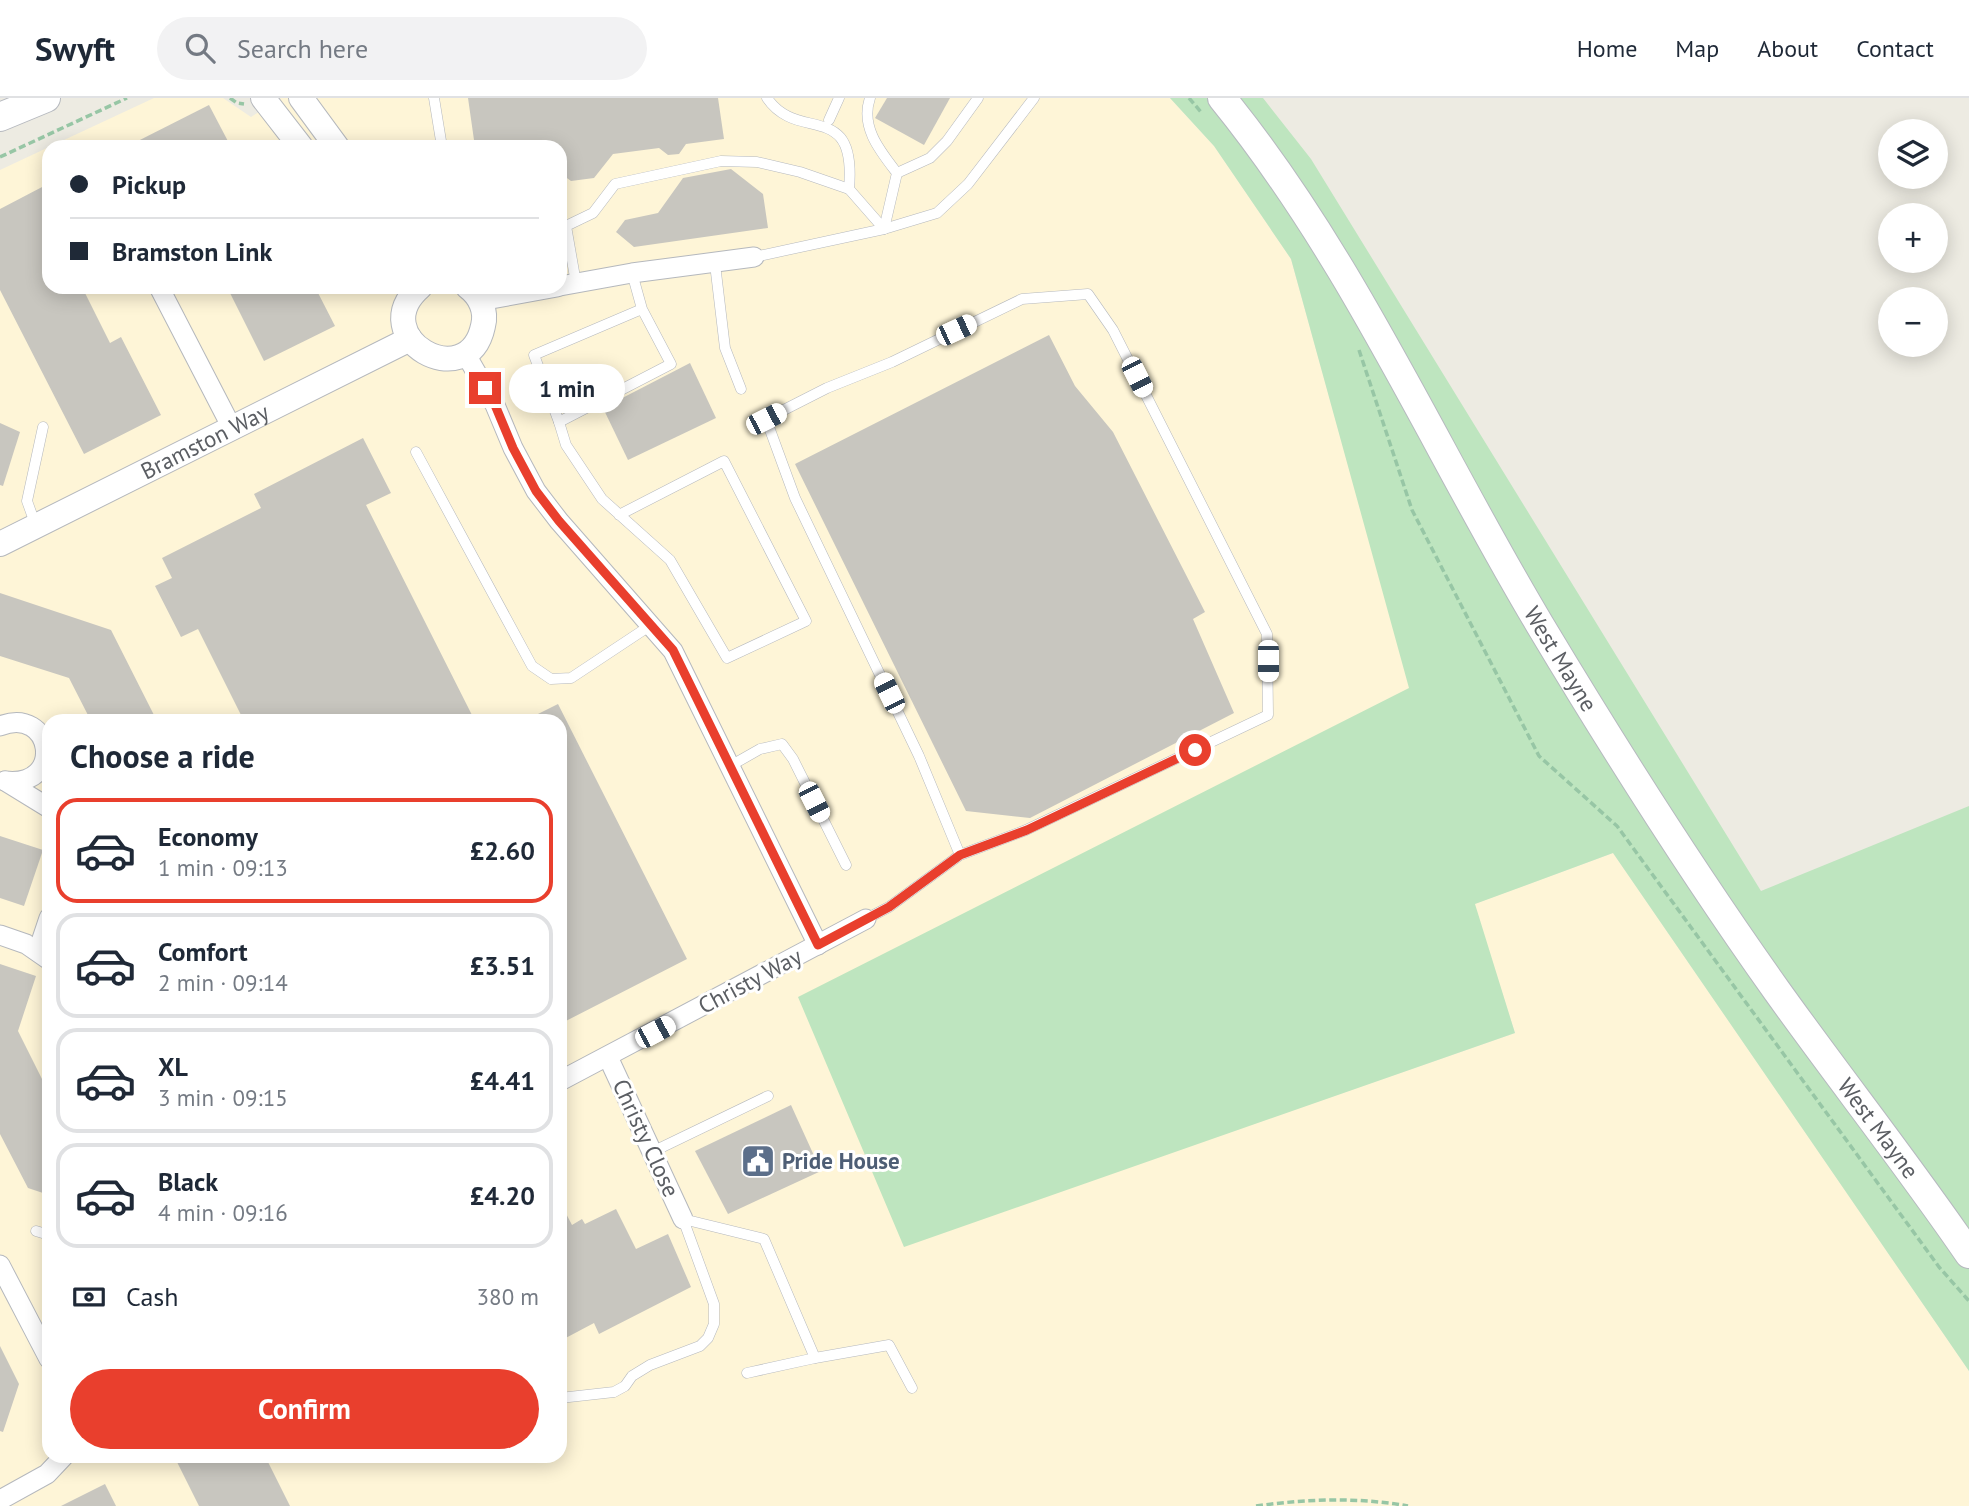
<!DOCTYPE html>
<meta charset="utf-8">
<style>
:root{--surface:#fff;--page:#f2f2f3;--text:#1f2937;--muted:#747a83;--line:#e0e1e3;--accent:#e93f2d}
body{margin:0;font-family:"PT Sans",sans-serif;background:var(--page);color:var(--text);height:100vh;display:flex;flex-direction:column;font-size:26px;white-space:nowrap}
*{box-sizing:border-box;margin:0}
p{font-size:23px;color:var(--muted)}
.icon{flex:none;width:38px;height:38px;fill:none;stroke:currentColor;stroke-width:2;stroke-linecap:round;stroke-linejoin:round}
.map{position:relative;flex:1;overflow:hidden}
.details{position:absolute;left:42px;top:616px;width:525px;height:749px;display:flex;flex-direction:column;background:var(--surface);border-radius:21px;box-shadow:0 4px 18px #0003}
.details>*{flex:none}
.guide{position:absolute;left:42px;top:42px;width:525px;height:154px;border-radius:21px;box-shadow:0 4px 18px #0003;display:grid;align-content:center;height:154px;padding:0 28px;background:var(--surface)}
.controls{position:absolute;left:1878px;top:21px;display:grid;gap:14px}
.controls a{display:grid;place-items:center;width:70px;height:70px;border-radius:50%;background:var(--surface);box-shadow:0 4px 18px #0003;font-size:35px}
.end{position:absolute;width:32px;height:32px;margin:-16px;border:9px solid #e93f2d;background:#fff;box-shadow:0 0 0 4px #fff}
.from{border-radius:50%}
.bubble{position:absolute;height:49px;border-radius:24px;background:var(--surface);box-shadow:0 4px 18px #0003;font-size:23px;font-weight:700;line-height:49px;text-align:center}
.car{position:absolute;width:21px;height:42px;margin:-21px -10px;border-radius:9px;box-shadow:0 0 5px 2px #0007;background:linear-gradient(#fff 24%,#345 0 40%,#fff 0 76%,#345 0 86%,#fff 0)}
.guide b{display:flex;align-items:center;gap:24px;height:66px;font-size:26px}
.guide b+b{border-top:2px solid var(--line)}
.guide i{width:18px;height:18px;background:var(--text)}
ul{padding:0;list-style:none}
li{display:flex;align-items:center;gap:21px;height:105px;margin:0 14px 10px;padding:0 14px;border:4px solid var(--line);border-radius:21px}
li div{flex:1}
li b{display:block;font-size:26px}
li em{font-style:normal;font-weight:700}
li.on{border-color:var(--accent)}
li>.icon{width:63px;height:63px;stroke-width:1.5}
h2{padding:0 28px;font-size:32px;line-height:84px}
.pay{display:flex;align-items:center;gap:18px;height:77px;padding:0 28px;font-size:26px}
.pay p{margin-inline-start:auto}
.action{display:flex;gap:14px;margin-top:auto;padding:14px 28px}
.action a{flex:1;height:80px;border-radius:42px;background:var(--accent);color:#fff;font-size:28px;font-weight:700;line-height:80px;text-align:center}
header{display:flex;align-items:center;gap:42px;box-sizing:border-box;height:98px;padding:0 35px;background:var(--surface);border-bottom:2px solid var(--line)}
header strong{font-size:33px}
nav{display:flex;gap:38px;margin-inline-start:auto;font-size:24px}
.search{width:490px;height:63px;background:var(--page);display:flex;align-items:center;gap:18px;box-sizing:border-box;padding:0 24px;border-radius:38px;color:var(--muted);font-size:26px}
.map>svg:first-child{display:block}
</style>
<header>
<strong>Swyft</strong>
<div class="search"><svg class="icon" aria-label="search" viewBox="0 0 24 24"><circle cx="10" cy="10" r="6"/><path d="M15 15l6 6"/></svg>Search here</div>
<nav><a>Home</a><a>Map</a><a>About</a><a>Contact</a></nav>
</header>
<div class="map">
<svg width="1969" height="1408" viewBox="0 0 1969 1408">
<rect width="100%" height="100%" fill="#edebe2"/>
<path fill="#fef5d7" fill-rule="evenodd" d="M154,0H223L251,19L281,0H1170L1214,48L1291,161L1410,590L903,1148L1515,935L1474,806L1613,755L1969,1273V1408H0V72L49,49V189H560V49H49ZM49,623H560V1358H49Z"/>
<path fill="#bee5bf" d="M1170,0H1263L1311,61L1761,793L1969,708V1273L1613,755L1475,806L1515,935L904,1149L798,899L1409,590L1291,161L1214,48Z"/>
<g fill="#c8c6bf">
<path d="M468,0H718L724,41L686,46L679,56L668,57L659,50L613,56L594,80L571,83L560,75V49H475Z"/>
<path d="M887,0H950L924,47L875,20Z"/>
<path d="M209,7L231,49H126Z"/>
<path d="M731,71L763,96L768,130L634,149L616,134L625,122L658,115L683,80Z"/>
<path d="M44,88L49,99V189H82L110,245L121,239L161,317L84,356L0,192V111Z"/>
<path d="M227,189H315L335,228L264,263Z"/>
<path d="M1049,237L1075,288L1113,334L1205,514L1193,521L1234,615L1030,720L966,713L795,366Z"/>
<path d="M690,265L716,320L628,362L603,310Z"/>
<path d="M0,325L20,334L3,388L0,387Z"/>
<path d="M363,340L391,395L366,407L475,623H244L198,531L181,539L155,488L172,480L162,460L261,410L254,396Z"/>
<path d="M0,495L111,532L157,623H91L69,580L0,558Z"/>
<path d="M558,606L687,861L560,926V623H524Z"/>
<path d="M0,738L43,752L24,808L0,800Z"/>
<path d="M0,866L36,878L18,933L49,995V1097L28,1090L0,1036Z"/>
<path d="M791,1007L821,1073L728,1116L695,1053Z"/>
<path d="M560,1104L572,1127L582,1121L585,1126L616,1111L636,1151L668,1136L691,1189L599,1236L594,1225L560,1243Z"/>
<path d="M0,1248L19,1286L3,1334L0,1333Z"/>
<path d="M174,1358H265L290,1408H199Z"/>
<path d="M105,1386L116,1408H61Z"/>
</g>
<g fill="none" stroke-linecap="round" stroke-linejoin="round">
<g stroke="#b5b8bd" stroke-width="11">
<g id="service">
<path d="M434,0L442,49"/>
<path d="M767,0C798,46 857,0 849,91"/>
<path d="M829,22L839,0"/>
<path d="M897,75L930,60L947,43L978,0"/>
<path d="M754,159L884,131L897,75C880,53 860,29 870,0"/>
<path d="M715,166L725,250L741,291"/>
<path d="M632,175L642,211L671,266L559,324L534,257L642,211"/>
<path d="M576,185L566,128L593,115L615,86L721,63L757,64L800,74L849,91L884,131L937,115L968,86L1034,0"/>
<path d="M559,324L566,347L602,401L670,462L727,560L806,523L724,363L619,417"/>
<path d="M416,354L532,568L551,581L571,580L651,527"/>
<path d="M36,428L27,403L43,329"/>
<path d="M730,668L760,651L782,646L793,661L846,767"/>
<path d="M866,821L889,809L960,757L1026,732L1268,617L1267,536L1113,232L1088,196L1022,201L892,264L827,290L766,321L795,400L919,658L960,757"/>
<path d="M652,1054L768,998"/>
<path d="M683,1121L764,1141L815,1260"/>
<path d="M36,1133L49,1137"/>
<path d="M747,1275L815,1260L889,1247L912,1290"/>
<path d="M560,1300L614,1294L625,1288L632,1278L650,1267L700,1248L708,1240L714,1226V1206L683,1121"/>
</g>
</g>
<g stroke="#b5b8bd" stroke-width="21">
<g id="minor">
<path d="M560,188L632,175L754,159"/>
<path d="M159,189L232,330"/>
<path d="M480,203L557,189"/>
<path d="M465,255L495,307L513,350L536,393L559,423L673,553L818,847"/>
<path d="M0,628C53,607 66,690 5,683"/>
<path d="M5,683L49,710"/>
<path d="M0,837L26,846L49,862"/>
<path d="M38,853L49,820"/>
<path d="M608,959L683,1121"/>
<path d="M560,983L866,821"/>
<path d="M0,1167L49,1261"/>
<path d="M0,1402L47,1376L64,1358"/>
</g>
</g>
<g stroke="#b5b8bd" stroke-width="26">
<g id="tertiary">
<path d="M263,0L301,49"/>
<path d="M301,0L337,49"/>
<path d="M420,189C363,239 468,299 483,228C487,213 480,198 468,189"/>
<path id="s1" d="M0,446L410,241"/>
</g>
</g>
<g stroke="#b6b9bf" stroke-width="30">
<g id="secondary">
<path id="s2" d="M1222,0C1353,161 1434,350 1540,527C1615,652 1693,775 1777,893C1840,981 1908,1067 1969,1156"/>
<path d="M0,19L46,0"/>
</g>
</g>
<g stroke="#97c6a5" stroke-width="3.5" stroke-dasharray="7 3.5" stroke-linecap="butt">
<path d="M230,0L237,5L244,6"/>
<path d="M1189,0L1201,14"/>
<path d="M0,59L127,0"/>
<path d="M1359,252L1412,412L1539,658L1617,728L1939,1169L1969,1203"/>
<path d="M1256,1408C1307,1401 1358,1399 1408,1408"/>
</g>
<use href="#service" stroke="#fff" stroke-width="10"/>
<use href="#minor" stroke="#fff" stroke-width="19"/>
<use href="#tertiary" stroke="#fff" stroke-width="24"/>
<use href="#secondary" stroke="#fff" stroke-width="28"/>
</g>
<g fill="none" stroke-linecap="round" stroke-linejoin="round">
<path stroke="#e93f2d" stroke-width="9" d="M485,290L495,307L513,350L536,393L559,423L673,552L818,847L889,809L960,757L1027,732L1195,652"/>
</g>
<defs>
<g id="civic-square" transform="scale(1.75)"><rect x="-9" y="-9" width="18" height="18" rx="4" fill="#5c6f8a" stroke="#fff"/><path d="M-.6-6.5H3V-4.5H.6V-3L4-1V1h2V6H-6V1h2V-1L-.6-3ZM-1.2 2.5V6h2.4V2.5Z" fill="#fff"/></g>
</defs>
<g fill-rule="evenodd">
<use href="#civic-square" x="758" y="1063"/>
</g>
<g text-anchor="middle" stroke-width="6" stroke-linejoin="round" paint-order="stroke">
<g font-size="23" fill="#5b5e63" stroke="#fff">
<text dy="8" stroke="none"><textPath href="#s1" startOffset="229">Bramston Way</textPath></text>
<text dy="8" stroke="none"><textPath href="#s2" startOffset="656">West Mayne</textPath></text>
<text transform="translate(750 883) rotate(-28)" y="8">Christy Way</text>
<text dy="8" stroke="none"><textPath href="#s2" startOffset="1223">West Mayne</textPath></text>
<text transform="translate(646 1040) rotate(65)" y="8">Christy Close</text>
</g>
<g font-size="23" font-weight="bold" fill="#4e5e75" stroke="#fff" text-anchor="start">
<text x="782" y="1071">Pride House</text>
</g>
</g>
</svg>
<div class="controls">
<a><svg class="icon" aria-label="layers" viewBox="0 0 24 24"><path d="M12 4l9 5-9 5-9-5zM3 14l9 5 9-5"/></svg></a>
<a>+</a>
<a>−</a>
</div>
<i class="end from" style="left:1195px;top:652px"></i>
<i class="end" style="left:485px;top:290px"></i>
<div class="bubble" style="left:509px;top:266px;width:116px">1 min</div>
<i class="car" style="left:956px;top:232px;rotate:65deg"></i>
<i class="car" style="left:1137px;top:279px;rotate:153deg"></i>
<i class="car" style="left:766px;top:321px;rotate:63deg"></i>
<i class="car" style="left:1268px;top:563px;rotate:180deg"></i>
<i class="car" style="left:889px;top:595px;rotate:334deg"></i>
<i class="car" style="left:814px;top:704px;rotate:153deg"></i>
<i class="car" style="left:655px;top:934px;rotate:62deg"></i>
<div class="guide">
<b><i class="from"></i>Pickup</b>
<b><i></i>Bramston Link</b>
</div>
<section class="details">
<h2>Choose a ride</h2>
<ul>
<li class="on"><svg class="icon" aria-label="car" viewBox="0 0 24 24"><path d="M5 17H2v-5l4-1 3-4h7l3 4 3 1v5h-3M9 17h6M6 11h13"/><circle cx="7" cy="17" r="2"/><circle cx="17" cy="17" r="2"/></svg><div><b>Economy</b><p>1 min · 09:13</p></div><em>£2.60</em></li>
<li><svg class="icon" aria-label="car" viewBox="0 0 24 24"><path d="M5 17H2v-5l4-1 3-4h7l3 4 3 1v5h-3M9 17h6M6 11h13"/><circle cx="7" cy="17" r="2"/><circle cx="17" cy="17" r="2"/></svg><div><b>Comfort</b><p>2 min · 09:14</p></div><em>£3.51</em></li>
<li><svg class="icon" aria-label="car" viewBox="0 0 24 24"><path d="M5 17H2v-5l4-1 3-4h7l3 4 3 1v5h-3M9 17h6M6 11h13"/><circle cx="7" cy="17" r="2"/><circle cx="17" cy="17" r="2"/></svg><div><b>XL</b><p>3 min · 09:15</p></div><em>£4.41</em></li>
<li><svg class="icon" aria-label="car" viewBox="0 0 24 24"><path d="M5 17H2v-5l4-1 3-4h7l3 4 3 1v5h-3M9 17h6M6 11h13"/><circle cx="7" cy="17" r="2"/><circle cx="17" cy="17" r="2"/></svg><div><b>Black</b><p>4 min · 09:16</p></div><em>£4.20</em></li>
</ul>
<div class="pay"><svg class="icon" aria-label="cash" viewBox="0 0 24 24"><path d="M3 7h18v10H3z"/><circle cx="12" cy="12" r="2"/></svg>Cash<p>380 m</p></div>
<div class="action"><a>Confirm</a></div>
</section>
</div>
